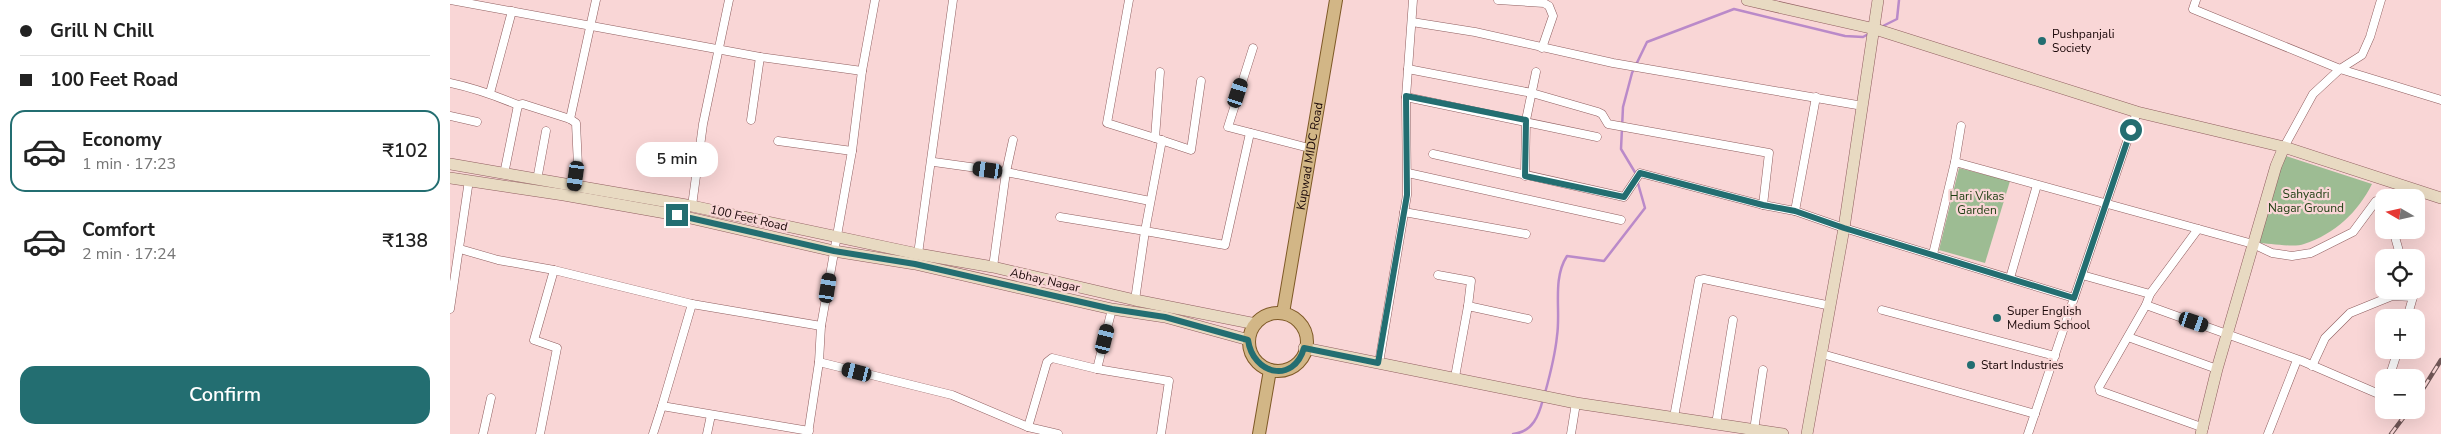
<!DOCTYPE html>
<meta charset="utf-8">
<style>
:root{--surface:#fff;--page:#f6f6f6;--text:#222;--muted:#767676;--line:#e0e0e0;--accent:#236e71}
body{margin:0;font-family:"Nunito Sans",sans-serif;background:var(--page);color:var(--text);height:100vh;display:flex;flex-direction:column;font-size:19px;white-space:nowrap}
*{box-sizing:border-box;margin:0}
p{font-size:16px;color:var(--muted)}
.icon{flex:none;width:28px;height:28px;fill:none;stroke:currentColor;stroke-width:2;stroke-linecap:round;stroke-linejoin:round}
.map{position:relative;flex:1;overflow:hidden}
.side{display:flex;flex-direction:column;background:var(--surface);width:450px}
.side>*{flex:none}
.hud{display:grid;align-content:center;height:110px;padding:0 20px;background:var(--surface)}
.needle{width:32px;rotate:279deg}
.tools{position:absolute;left:1925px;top:189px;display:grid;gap:10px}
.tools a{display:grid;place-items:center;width:50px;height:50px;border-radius:10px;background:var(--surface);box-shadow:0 5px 20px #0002;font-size:25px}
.end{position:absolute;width:22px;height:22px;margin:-11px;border:6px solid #236e71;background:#fff;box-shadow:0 0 0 2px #fff}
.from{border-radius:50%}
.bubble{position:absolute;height:35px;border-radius:15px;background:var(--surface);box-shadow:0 5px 20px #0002;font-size:16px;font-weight:600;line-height:35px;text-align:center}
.car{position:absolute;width:15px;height:30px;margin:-15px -8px;border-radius:6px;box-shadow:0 0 4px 1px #0007;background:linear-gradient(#222 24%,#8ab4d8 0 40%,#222 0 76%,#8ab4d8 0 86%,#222 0)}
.hud b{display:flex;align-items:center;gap:18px;height:48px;font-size:19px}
.hud b+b{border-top:1px solid var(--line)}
.hud i{width:12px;height:12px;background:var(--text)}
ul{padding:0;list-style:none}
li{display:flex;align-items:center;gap:15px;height:82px;margin:0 10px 8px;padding:0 10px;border:2px solid transparent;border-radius:15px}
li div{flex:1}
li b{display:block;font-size:19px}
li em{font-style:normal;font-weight:600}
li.on{border-color:var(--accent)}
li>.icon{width:45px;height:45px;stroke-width:1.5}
.primary-button{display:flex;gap:10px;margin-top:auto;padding:10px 20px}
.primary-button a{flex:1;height:58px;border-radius:15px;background:var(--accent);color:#fff;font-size:20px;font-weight:600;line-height:58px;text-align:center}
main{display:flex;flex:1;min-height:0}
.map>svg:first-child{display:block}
</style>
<main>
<section class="side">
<div class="hud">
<b><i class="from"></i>Grill N Chill</b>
<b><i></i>100 Feet Road</b>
</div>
<ul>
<li class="on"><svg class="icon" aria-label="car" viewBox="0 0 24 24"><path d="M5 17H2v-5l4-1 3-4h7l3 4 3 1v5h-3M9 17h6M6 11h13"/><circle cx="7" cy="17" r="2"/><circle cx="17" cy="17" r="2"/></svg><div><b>Economy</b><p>1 min · 17:23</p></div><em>₹102</em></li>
<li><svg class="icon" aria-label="car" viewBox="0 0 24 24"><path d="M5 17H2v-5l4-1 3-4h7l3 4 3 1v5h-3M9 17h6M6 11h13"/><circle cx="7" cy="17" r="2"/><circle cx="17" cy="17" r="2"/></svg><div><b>Comfort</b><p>2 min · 17:24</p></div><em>₹138</em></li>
</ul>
<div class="primary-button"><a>Confirm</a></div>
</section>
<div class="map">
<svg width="1991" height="434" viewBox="0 0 1991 434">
<rect width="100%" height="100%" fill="#f9d6d6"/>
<g fill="#9dbc93">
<path d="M1836,156L1922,184C1908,212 1885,234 1854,244C1844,248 1819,243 1807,243L1826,166Z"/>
<path d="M1509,168L1560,181L1535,263L1489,250Z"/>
</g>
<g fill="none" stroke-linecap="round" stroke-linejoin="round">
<g stroke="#ba8ac9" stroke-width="2.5">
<path d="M1431,27L1447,19L1449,0"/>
<path d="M1186,174L1171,149L1173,107L1182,73L1197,42L1284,9L1395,36L1413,37L1420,33"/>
<path d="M1095,393C1100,375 1105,356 1107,336C1111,311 1102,279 1117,256L1154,261L1195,208L1187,180"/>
<path d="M1063,434C1083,432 1089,415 1093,399"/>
</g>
<g stroke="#8f5e5f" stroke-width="9">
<g id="street">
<path d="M0,0L310,57L412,71"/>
<path d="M679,0L657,123L705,138"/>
<path d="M1048,0L1094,3L1099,6L1103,16L1092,48"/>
<path d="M1746,0L1743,9L1890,69L1991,100"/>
<path d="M962,22L1025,32L1163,63L1413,106"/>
<path d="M803,48L778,127L859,148"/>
<path d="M958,69L1082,93L1148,112L1152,114L1158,124L1319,153L1313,205L1345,211"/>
<path d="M710,72L705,138L741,150L751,81"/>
<path d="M0,83C24,88 46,96 68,105L73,104L120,119L126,123L128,166L125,186"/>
<path d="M40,93L62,11"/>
<path d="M956,97L1147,137"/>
<path d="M1366,97L1345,211L1394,228L1624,298"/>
<path d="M0,116L27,122"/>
<path d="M120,119L146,0"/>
<path d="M301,120L310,57"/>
<path d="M563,140L556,172L700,201"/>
<path d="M712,140L695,231L775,245L800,133"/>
<path d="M328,141L402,151"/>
<path d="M1838,148L1834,147L1863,94L1890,69L1912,55L1920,37L1931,0"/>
<path d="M983,154L1174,197L1190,173L1313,205"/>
<path d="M484,162L556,172L543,267"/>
<path d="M1505,162L1511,126"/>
<path d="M958,173L1171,220"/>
<path d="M54,174L68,105"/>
<path d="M1075,176L1076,120L1086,72"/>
<path d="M87,180L96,131"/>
<path d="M242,206L253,124L279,0"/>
<path d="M954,212L1076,234"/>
<path d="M610,217L695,231L685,300"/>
<path d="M1943,230L1951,258"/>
<path d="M10,249L48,260L104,270L242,304"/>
<path d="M468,254L503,0"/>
<path d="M1483,254L1505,162L1803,244L1822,253L1842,256L1861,253L1903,232L1926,201L1934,203"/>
<path d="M988,275L1021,281L1018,306"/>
<path d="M1632,275L1700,294L1696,305L1852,361L1931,395L1934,389"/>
<path d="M1560,278L1587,185"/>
<path d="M1700,294L1748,229"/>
<path d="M1696,305L1649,387L1650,391L1754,428"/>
<path d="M0,309L19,180"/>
<path d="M1432,310L1605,356"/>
<path d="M1957,318L1963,297L1961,290"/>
<path d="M1678,337L1767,369"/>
<path d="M1372,354L1585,414"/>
<path d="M369,362L502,395L578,427L608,434"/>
<path d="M929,363L957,195L956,97L963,0"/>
<path d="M1862,366L1875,338L1900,313L1942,296L1963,297"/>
<path d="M647,369L662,309"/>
<path d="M1005,377L1018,306L1078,319"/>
<path d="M1939,378L1948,350"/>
<path d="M1224,417L1249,280L1254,279L1381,306"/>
<path d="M1266,424L1283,320"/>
<path d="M578,427L597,362L602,358L647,369L719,381L711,434"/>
<path d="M1304,430L1313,370"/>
<path d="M359,431L212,406L242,304L371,326"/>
<path d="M33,434L41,398"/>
<path d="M90,434L107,348L84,340L104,270"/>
<path d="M203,434L212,406"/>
<path d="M257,434L261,415"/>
<path d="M358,434L369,362L371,326L402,151L412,71L425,0"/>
<path d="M1121,434L1126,403"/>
<path d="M1578,434L1687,112"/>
<path d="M1818,434L1847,360"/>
</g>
</g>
<g stroke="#8f5e5f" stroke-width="12">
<g id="secondary">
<path d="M1297,0L1425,29L1687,112L1834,147L1991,198"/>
<path d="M0,164L242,206L468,254L543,267L685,300L806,324"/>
<path d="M0,178L114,195L227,215L384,251L465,264L662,309L715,317L799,340"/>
<path d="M854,348L1126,403L1333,434"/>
<path d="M1357,434L1394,228L1428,0"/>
<path d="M1751,434L1767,369L1826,166L1834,147"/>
</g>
</g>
<g stroke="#7e5926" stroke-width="14">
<g id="primary">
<path id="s1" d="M833,313L886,0"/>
<circle cx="828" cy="342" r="29"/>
<path d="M809,434L820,370"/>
</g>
</g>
<use href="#street" stroke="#fff" stroke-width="8"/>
<use href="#secondary" stroke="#e8dac2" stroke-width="11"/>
<use href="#primary" stroke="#d2b686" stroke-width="12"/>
<g stroke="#6f5656" stroke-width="4.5">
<g id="rail">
<path d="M1966,400L1991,360"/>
<path d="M1941,434L1959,410"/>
</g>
</g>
<use href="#rail" stroke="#f9d6d6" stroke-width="2.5" stroke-dasharray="8" stroke-linecap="butt"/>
</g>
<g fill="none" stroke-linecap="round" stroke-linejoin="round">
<path stroke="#236e71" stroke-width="6" d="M227,215L384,251L465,264L662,309L715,317L798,340C803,375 844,384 854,348L928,363L957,195L956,96L1076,120L1075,176L1174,197L1190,173L1313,205L1345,211L1394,228L1624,298L1681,130"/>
</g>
<g fill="#236e71" stroke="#f9d6d6" stroke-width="2">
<circle cx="1592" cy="41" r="5"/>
<circle cx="1547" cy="318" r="5"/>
<circle cx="1521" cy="365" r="5"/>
</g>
<g text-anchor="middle" stroke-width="4.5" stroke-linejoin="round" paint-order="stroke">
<g font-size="12" fill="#1b0809" stroke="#f9d6d6" text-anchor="start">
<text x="1602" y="38">Pushpanjali<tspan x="1602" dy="14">Society</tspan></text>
<text x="1557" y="315">Super English<tspan x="1557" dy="14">Medium School</tspan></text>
<text x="1531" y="369">Start Industries</text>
</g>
<g font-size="12" fill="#1b0809" stroke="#f9d6d6">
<text dy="4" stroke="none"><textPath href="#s1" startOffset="159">Kupwad MIDC Road</textPath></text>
<text transform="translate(299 218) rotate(13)" y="4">100 Feet Road</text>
<text transform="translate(595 280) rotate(13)" y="4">Abhay Nagar</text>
</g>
<g font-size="12" fill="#1d3d10" stroke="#f9d6d6">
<text x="1856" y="198">Sahyadri<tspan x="1856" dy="14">Nagar Ground</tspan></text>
<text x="1527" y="200">Hari Vikas<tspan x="1527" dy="14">Garden</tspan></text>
</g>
</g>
</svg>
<div class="tools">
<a><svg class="needle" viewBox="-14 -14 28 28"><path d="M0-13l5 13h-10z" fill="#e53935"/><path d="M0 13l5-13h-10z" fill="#767676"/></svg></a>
<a><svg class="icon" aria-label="locate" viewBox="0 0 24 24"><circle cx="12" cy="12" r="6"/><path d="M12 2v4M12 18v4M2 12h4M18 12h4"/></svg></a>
<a>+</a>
<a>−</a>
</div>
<i class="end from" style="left:1681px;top:130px"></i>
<i class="end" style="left:227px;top:215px"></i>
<div class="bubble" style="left:186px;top:142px;width:82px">5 min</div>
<i class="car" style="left:788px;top:93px;rotate:18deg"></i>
<i class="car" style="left:538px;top:170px;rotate:278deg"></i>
<i class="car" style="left:126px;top:176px;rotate:188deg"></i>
<i class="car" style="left:378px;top:288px;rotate:9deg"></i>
<i class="car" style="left:1744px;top:322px;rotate:109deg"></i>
<i class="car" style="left:655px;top:339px;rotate:14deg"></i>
<i class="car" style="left:407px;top:372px;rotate:284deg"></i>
</div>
</main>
